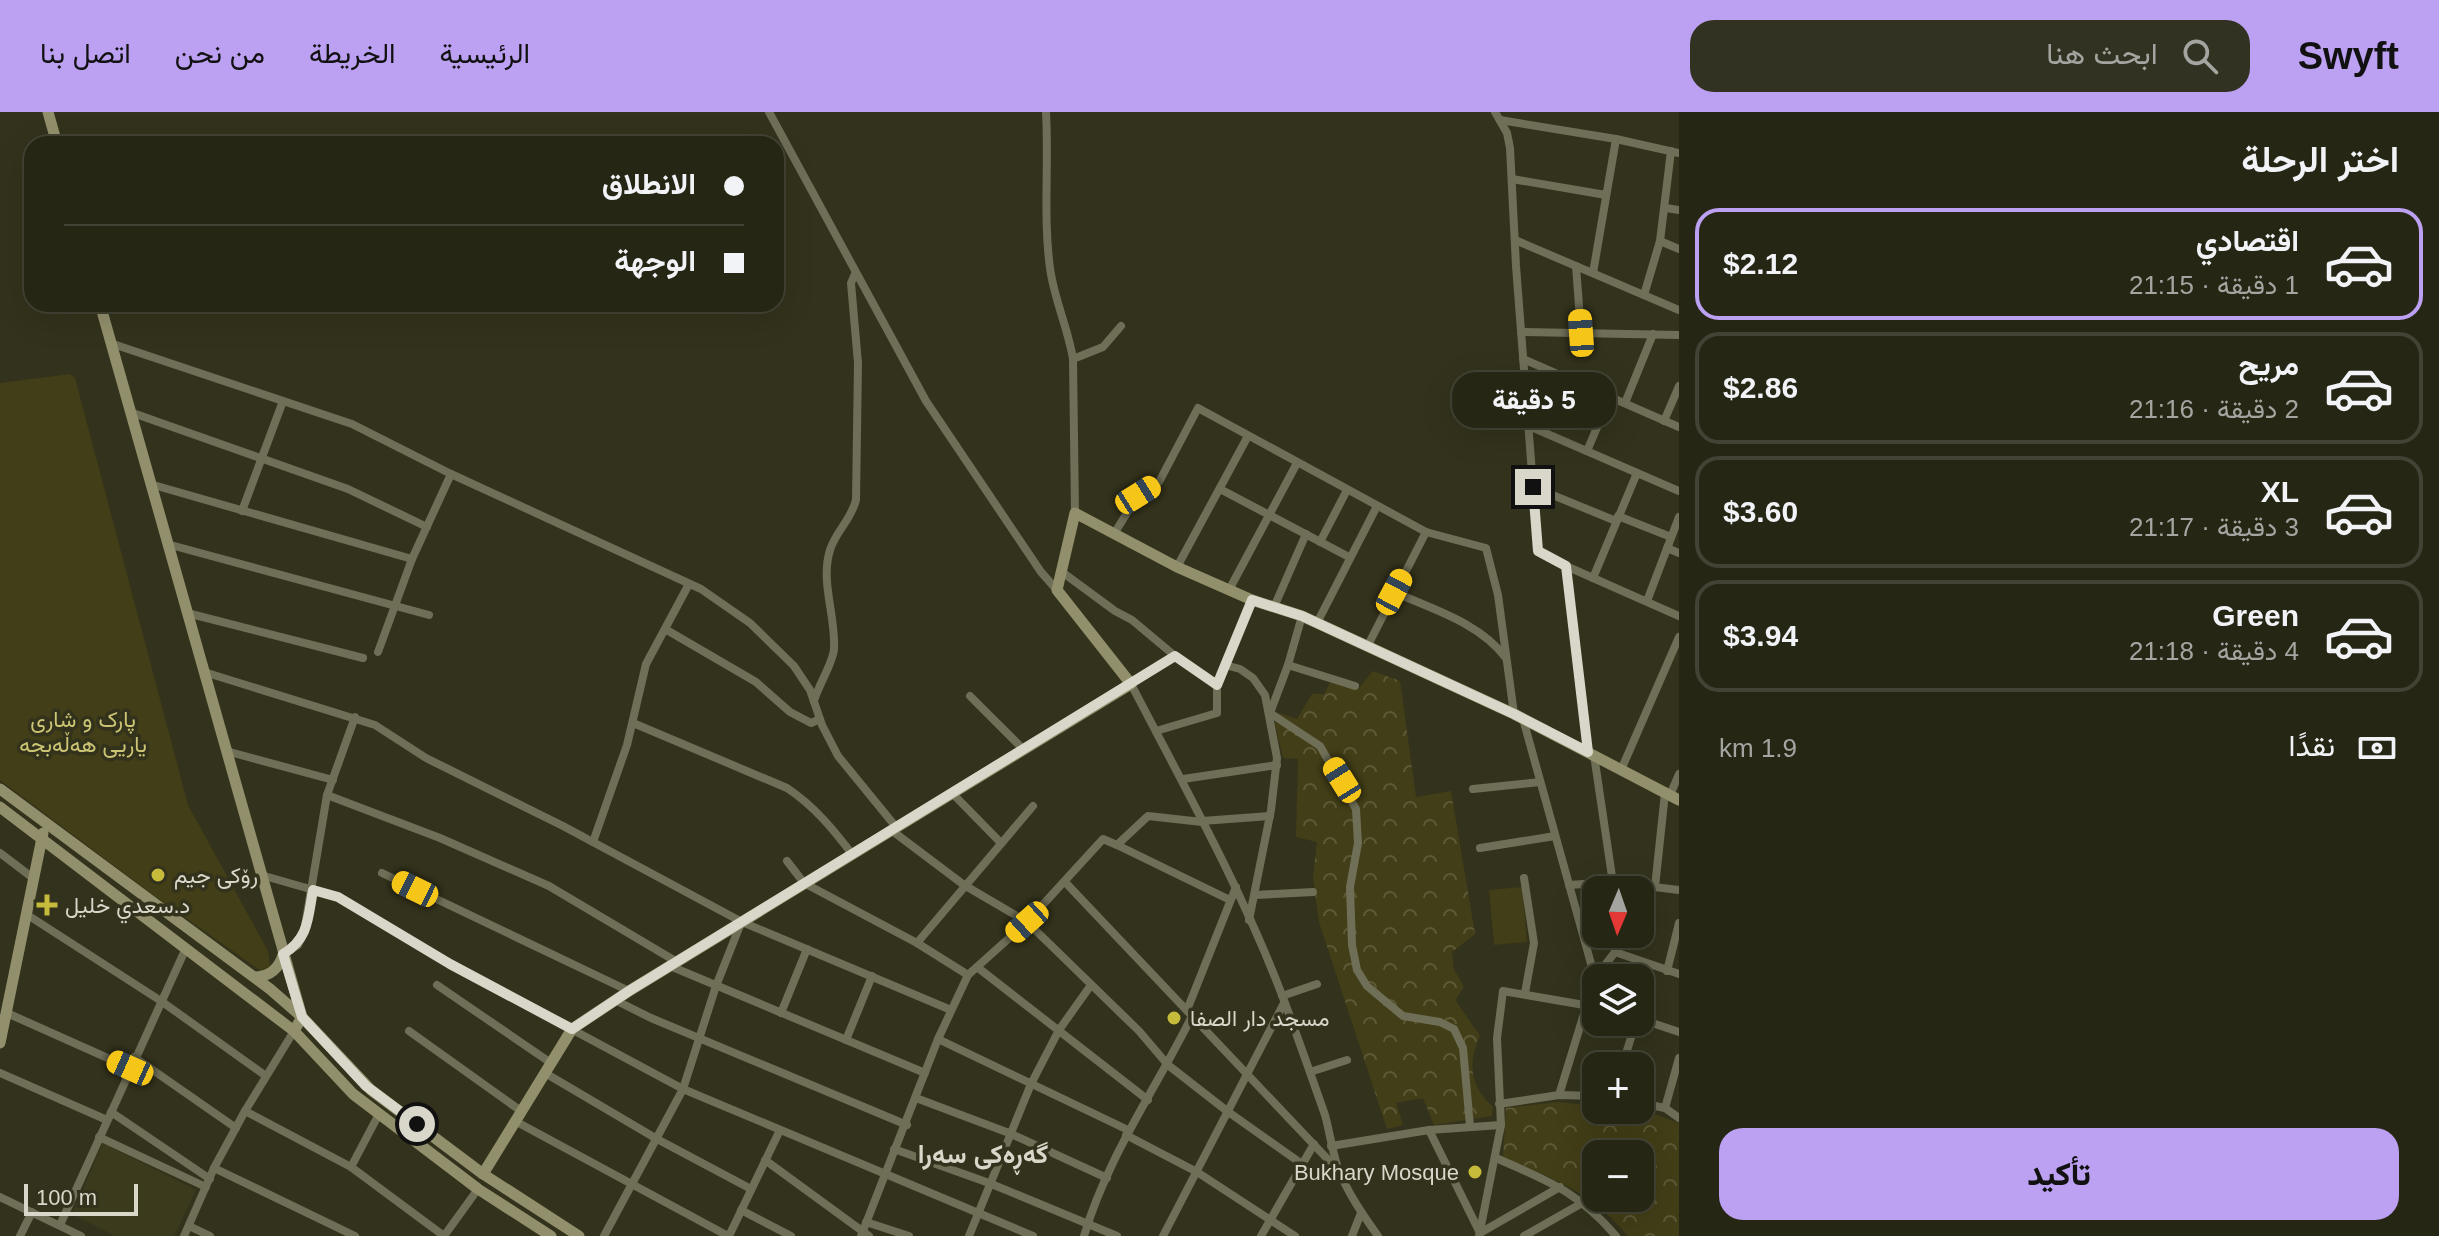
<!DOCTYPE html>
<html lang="ar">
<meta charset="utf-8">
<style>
:root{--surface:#262615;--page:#323222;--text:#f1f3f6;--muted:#a4a5a0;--line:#424334;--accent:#bca0f2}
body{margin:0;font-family:Arial,Vazirmatn,sans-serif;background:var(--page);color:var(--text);direction:rtl;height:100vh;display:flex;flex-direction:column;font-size:30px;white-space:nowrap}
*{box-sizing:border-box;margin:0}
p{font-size:26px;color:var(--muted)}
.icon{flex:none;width:44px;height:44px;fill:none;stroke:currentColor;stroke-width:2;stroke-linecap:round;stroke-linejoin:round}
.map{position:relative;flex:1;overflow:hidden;direction:ltr}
.drawer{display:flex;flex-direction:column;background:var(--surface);width:760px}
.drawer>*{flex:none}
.guide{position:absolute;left:24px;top:24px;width:760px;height:176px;border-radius:24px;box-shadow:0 8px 32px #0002,0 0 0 2px var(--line);direction:rtl;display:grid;align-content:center;height:176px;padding:0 40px;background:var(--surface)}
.needle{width:52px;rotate:182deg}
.buttons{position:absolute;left:1582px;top:764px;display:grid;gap:16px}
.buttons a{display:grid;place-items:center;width:72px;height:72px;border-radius:16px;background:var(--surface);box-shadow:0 8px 32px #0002,0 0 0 2px var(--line);font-size:40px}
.scale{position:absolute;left:24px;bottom:20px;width:114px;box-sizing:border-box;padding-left:8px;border:4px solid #d8d7ca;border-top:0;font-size:22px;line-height:28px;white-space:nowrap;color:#d8d7ca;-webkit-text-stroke:6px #33321c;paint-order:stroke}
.end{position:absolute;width:36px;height:36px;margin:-18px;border:10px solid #d8d7ca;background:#111;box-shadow:0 0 0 4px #111}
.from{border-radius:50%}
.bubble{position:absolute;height:56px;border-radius:24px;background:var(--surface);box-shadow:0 8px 32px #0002,0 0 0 2px var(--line);font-size:26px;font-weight:800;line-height:56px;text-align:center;direction:rtl}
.car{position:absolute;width:24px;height:48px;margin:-24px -12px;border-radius:10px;box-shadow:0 0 6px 2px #0007;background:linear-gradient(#f5c518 24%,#345 0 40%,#f5c518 0 76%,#345 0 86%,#f5c518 0)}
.guide b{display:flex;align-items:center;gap:28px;height:76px;font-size:30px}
.guide b+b{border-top:2px solid var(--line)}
.guide i{width:20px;height:20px;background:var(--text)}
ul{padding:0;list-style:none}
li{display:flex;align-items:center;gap:24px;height:112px;margin:0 16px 12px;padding:0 24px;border:4px solid var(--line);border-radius:24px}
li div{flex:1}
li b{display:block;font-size:30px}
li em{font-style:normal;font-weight:800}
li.active{border-color:var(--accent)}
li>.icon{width:72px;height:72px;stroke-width:1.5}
h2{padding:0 40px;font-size:36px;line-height:96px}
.pay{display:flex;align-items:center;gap:20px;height:88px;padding:0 40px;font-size:30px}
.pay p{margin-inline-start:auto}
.action{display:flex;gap:16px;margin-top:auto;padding:16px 40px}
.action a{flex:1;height:92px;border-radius:24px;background:var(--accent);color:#111;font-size:32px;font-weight:800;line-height:92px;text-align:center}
header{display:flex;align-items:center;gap:48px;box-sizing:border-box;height:112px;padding:0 40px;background:var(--accent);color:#111}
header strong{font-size:38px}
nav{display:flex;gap:44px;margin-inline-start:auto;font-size:28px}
.search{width:560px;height:72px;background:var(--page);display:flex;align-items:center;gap:20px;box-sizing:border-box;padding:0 28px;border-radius:24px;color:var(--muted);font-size:30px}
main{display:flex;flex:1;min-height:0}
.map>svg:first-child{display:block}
</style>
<header>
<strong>Swyft</strong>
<div class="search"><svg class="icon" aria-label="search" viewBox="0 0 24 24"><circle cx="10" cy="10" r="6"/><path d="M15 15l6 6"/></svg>ابحث هنا</div>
<nav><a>الرئيسية</a><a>الخريطة</a><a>من نحن</a><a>اتصل بنا</a></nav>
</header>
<main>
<section class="drawer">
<h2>اختر الرحلة</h2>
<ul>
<li class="active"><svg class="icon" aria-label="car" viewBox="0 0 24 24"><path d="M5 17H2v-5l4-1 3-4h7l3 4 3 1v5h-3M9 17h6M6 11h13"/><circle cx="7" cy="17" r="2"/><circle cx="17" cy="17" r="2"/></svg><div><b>اقتصادي</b><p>1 دقيقة · 21:15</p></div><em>$2.12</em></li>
<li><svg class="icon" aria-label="car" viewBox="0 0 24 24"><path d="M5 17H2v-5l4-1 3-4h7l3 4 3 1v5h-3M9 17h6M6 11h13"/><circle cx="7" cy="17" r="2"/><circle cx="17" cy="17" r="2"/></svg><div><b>مريح</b><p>2 دقيقة · 21:16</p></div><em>$2.86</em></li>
<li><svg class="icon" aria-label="car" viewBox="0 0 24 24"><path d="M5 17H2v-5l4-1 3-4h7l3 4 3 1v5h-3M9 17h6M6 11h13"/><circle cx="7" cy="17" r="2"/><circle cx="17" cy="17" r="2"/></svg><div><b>XL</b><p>3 دقيقة · 21:17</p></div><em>$3.60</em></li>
<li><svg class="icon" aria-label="car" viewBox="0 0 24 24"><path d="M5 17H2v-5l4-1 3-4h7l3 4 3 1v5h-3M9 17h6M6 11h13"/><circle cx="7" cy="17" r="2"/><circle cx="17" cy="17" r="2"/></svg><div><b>Green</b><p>4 دقيقة · 21:18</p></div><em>$3.94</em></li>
</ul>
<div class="pay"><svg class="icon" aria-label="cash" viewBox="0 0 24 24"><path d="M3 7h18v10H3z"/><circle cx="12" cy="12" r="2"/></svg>نقدًا<p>1.9 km</p></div>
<div class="action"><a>تأكيد</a></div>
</section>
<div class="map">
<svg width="1679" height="1124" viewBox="0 0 1679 1124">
<defs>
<pattern id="forest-crowns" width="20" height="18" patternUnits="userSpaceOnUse" patternTransform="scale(2)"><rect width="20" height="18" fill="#423e17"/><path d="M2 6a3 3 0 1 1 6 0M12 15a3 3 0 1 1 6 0" fill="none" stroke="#5d5937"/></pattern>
</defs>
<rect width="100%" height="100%" fill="#33321c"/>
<path fill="#3c3a1c" d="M103,1031L196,1078L174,1124H115L72,1102Z"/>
<g fill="#423e17">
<path d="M70,262L75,266L188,693L268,839L270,854L261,859L156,785L0,668V271Z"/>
<path d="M1522,775L1527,830L1494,833L1489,778Z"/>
</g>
<g fill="url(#forest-crowns)" fill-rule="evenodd">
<path d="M1373,559L1400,569L1416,685L1451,679L1475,822L1452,840L1454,857L1464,875L1455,888L1480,924C1467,950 1470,975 1493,995L1492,1004L1434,1013L1423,986L1396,991L1403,1013L1387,1017L1319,810L1313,765L1317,730L1296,725L1298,647L1283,646L1275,612L1279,601L1297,607L1312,582H1324L1330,571L1358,577Z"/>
<path d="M1558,990L1596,994V998L1646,999L1679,1011V1124H1628C1591,1080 1554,1067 1503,1045L1506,996ZM1596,1042H1640V1086H1596Z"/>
</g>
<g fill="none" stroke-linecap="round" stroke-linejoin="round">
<g stroke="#6f6e57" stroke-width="8">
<path d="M769,0L926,289L1041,460L1057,478"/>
<path d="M1046,0C1049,51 1043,105 1050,156C1054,187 1068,216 1073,247L1075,401"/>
<path d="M1495,0L1507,21L1510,36L1516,154L1538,439L1566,454L1679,504"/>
<path d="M1500,8L1616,27L1679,41"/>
<path d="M1512,67L1606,83"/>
<path d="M1666,96L1679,98"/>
<path d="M1515,128L1679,198"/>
<path d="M1660,129L1679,137"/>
<path d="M1576,154L1581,221"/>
<path d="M1593,161L1616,27"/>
<path d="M1644,183L1660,129L1671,39"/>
<path d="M1521,220L1679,223"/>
<path d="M110,231L352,312L451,362L701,477L750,511L794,554L810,578L822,613L838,644L896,715"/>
<path d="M1073,247L1103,235L1121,214"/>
<path d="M1523,247L1679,315"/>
<path d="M1625,291L1653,222"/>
<path d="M130,300L348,377L427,415"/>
<path d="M1664,309L1679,274"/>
<path d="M1529,314L1679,379"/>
<path d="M1587,339L1610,285"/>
<path d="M150,372L412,447"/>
<path d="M1533,375L1616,409"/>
<path d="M1220,377L1349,445"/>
<path d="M242,399L283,289"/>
<path d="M1618,404L1671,425"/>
<path d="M1114,422L1138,383L1159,370L1198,296L1426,420L1486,436L1498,483L1514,602"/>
<path d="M1320,430L1347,378"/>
<path d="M167,432L429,503"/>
<path d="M1667,436L1679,441"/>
<path d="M1566,454L1588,640"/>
<path d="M1177,455L1248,324"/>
<path d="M1062,460L1115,499L1132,508L1175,544L1217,573L1252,488"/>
<path d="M1593,466L1637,361"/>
<path d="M1229,478L1297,351"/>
<path d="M1394,480C1432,497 1480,511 1505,545"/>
<path d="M1647,489L1679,405"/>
<path d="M1274,495L1306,422"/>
<path d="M187,501L363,546"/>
<path d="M1302,504L1288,553L1270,601L1320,634L1356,697L1358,731L1350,775L1352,833L1357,858L1367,874L1403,904L1440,910L1454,917L1463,936L1470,1014"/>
<path d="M1317,511L1377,394"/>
<path d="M665,517L756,570L790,600L811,611L820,607"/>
<path d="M1367,535L1426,420"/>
<path d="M378,540L412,447L451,362"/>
<path d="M1175,544L1131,572C1184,674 1241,776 1282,883C1297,923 1311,963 1325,1003C1330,1021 1332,1039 1338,1056C1347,1080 1363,1103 1378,1124"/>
<path d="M1225,553L1240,557L1253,566L1265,583L1277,646L1271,698L1249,808"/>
<path d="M1288,553L1355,574"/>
<path d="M204,560L375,613L426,646L563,714L742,810L951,898"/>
<path d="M970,584L1023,637"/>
<path d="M814,589C818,574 833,551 834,537C836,504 820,470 830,438C836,419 851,408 856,388L858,251L851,171L855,162"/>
<path d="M1523,607L1595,866L1559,983"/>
<path d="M633,611L787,676C814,694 833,717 852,742"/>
<path d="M1156,619L1217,601V573"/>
<path d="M226,639L333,668"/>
<path d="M1594,643L1614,778"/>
<path d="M1621,658L1679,525"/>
<path d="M1183,667L1277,653"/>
<path d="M1473,677L1540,670"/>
<path d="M952,681L1001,731"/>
<path d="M327,683L440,726L549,774L677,850"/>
<path d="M1670,683L1679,662"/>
<path d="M1202,709L1270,704"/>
<path d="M891,718L964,773L1027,810L1139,919L1168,953L1227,999L1302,1052"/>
<path d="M593,730L627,633L646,552L689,472"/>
<path d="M1117,733L1230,788"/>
<path d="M1480,736L1555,724"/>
<path d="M0,741L33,766"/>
<path d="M787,749L804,771L917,831L968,863"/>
<path d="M382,761L629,879"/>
<path d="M261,763L338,785L450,852L683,977L1033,1124"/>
<path d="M1524,766L1534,831L1525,881"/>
<path d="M1065,770L1336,1056"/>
<path d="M1569,773L1613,770L1679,778"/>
<path d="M1655,775L1665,681"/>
<path d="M1255,783L1313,780"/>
<path d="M26,802L161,889L266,964"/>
<path d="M917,831L1033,694"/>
<path d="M1615,840V822"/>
<path d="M283,842L298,833L304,820L327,683L355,605"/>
<path d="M670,854L925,961"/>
<path d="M977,855L1148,988"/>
<path d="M1667,859L1679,811"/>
<path d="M1595,866L1615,840L1679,862"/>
<path d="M437,873L551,951"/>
<path d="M1282,884L1317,872"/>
<path d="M615,888L651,906L907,1013"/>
<path d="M1187,898L1236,775"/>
<path d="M7,901L130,956"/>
<path d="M781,901L807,837"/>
<path d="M1640,907L1679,920"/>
<path d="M409,919L521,999"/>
<path d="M938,927L1128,1018"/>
<path d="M846,928L872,864"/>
<path d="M134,945L236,1016"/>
<path d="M1622,954L1636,910"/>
<path d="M1310,960L1347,948"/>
<path d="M0,961L107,1008"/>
<path d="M545,961L657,1027L751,1077"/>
<path d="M916,986L1009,1021L1107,1066"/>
<path d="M1640,991L1665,996L1679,1006"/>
<path d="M1499,992L1559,983L1596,984"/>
<path d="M1665,996L1679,946"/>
<path d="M245,999L351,1055L444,1124"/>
<path d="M111,1000L210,1067"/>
<path d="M515,1009L728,1124"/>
<path d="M1429,1018L1480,1121"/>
<path d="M1126,1023L1197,1060L1295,1124"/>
<path d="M99,1025L206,1075"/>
<path d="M1331,1034L1429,1018L1501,1013"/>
<path d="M894,1037L989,1071L1117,1124"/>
<path d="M1496,1046C1548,1069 1577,1079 1616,1124"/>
<path d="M765,1048L869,1124"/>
<path d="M351,1055L379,1002"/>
<path d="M214,1056L355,1124"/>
<path d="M0,1085L81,1124"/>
<path d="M741,1098L791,1124"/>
<path d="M866,1110L909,1124"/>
<path d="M60,1113L186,836"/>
<path d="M189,1114L210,1124"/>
<path d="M1480,1121L1560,1075"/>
<path d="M20,1124L32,1100"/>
<path d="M184,1124L214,1056L245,999L294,919"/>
<path d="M444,1124L478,1077"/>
<path d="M604,1124L683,977L716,874L741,811"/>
<path d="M729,1124L780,1018"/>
<path d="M861,1124L938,927L968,863L1027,810L1103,727L1117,733L1148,704L1202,710"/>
<path d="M969,1124L1031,972L1059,918L1091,873"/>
<path d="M1084,1124C1107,1045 1156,977 1192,904"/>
<path d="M1163,1124L1284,891"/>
<path d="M1261,1124L1314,1032"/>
<path d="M1352,1124L1361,1101"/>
<path d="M1479,1124L1501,1013L1497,926L1503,879L1596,895"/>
<path d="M1524,1124L1584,1090"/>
</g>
<g stroke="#92906c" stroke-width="11">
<path d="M48,0L57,32"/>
<path d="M100,192L302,905L294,919"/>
<path d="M0,677L270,877L302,905L371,978L483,1062L579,1124"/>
<path d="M0,695L294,919L353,982L478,1077L551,1124"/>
<path d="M256,865C271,864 279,856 283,843"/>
<path d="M0,931L43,721"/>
<path d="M483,1062L572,917L629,879L1131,572L1057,478L1075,401L1177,455L1252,488L1302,504L1514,602L1679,688"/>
</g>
</g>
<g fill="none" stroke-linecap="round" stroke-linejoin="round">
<path stroke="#d8d7ca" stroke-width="10" d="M417,1012L366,974L302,905L283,842C309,827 308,805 313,778L338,785L450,852L572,917L629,879L1175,544L1217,573L1252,488L1302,504L1514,602L1588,640L1566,454L1538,439L1533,375"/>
</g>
<g fill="#c7bb3c" stroke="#33321c" stroke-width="3">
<circle cx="158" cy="763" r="8"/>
<path d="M43 781h8v8h8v8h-8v8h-8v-8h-8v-8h8z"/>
<circle cx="1174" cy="906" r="8"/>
<circle cx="1475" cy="1060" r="8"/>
</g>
<g text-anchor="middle" stroke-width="7" stroke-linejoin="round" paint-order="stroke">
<g font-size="22" fill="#ccc573" stroke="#33321c">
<text x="83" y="615">پارک و شاری<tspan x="83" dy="25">یاریی ھەڵەبجە</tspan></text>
</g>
<g font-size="22" fill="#d8d7ca" stroke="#33321c" text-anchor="start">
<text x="174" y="771">رۆکی جیم</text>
<text x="65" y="801">د.سعدي خليل</text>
<text x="1190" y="914">مسجد دار الصفا</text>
<text x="1459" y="1068" text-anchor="end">Bukhary Mosque</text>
</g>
<g font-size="26" font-weight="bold" fill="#d8d7ca" stroke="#33321c">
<text x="983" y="1051">گەڕەکی سەرا</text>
</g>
</g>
</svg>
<div class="buttons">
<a><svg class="needle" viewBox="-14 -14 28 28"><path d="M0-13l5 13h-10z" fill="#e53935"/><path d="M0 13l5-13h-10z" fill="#a4a5a0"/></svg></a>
<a><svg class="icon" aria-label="layers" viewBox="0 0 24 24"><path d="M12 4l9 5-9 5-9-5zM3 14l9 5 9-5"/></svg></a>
<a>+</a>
<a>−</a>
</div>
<div class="scale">100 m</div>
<i class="end from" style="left:417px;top:1012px"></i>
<i class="end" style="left:1533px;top:375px"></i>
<div class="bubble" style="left:1452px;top:260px;width:164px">5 دقيقة</div>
<i class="car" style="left:1581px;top:221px;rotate:356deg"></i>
<i class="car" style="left:1138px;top:383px;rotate:58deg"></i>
<i class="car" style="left:1394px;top:480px;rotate:28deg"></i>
<i class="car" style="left:1342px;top:668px;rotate:328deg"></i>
<i class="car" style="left:415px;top:777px;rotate:296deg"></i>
<i class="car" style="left:1027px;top:810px;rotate:228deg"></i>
<i class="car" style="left:130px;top:956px;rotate:294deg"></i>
<div class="guide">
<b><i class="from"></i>الانطلاق</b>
<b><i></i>الوجهة</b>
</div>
</div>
</main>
